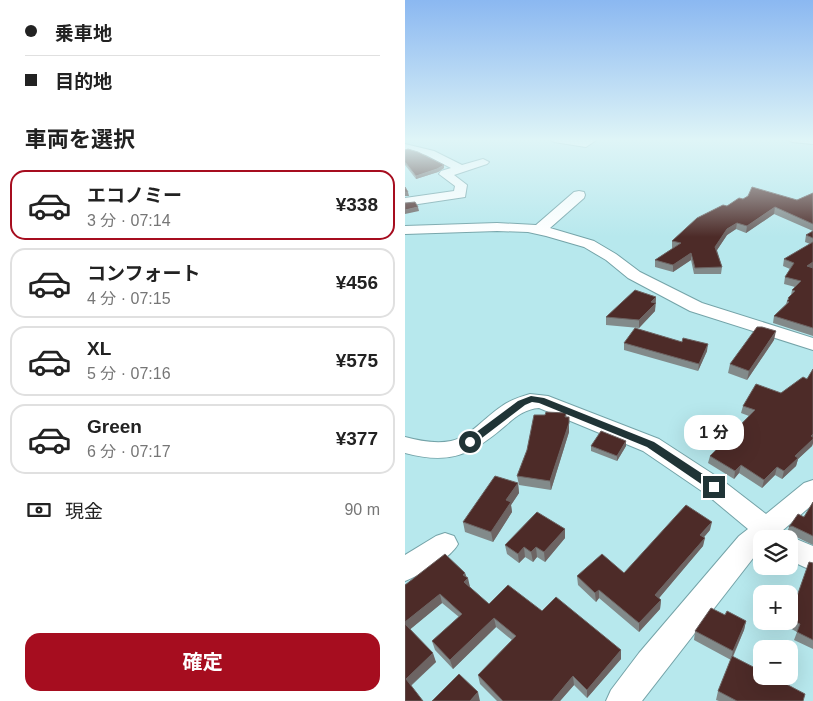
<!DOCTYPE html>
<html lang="ja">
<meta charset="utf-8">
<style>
:root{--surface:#fff;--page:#f6f6f6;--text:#222;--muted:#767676;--line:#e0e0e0;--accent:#a60d1f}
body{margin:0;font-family:Arial,"Noto Sans JP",sans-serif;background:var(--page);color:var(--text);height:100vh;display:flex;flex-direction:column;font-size:19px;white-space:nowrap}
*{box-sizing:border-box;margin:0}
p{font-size:16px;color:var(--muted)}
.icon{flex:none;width:28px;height:28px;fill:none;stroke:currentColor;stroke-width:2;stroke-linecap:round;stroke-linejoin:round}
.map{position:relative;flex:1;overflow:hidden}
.sheet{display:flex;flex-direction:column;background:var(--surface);width:405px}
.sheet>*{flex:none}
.guide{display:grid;align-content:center;height:110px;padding:0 25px;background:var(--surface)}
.buttons{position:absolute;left:348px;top:530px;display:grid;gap:10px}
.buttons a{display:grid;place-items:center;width:45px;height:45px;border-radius:10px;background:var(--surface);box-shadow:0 5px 20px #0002;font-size:25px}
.end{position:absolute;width:22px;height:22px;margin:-11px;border:6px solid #203436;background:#fff;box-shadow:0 0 0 2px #fff}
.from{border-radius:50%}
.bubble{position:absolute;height:35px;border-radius:15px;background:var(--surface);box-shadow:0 5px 20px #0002;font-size:16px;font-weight:700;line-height:35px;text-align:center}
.guide b{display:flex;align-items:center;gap:18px;height:48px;font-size:19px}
.guide b+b{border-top:1px solid var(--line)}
.guide i{width:12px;height:12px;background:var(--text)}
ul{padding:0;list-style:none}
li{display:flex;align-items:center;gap:15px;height:70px;margin:0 10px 8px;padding:0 15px;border:2px solid var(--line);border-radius:15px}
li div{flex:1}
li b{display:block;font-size:19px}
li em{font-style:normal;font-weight:700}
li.selected{border-color:var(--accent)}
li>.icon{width:45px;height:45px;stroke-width:1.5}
h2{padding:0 25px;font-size:22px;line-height:60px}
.pay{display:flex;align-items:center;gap:12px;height:55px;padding:0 25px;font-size:19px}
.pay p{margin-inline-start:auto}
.button{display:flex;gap:10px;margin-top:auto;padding:10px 25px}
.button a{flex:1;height:58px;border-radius:15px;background:var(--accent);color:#fff;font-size:20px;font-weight:700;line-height:58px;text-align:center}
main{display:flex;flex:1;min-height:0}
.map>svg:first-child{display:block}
</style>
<main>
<section class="sheet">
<div class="guide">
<b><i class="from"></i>乗車地</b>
<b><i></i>目的地</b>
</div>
<h2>車両を選択</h2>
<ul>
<li class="selected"><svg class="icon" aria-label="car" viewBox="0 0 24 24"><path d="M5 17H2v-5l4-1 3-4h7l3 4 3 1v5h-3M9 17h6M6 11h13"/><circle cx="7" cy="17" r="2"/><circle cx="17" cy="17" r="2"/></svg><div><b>エコノミー</b><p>3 分 · 07:14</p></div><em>¥338</em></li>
<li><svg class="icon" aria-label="car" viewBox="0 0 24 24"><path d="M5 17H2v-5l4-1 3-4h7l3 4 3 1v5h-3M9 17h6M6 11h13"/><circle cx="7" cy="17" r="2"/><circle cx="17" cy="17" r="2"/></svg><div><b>コンフォート</b><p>4 分 · 07:15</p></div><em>¥456</em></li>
<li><svg class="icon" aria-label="car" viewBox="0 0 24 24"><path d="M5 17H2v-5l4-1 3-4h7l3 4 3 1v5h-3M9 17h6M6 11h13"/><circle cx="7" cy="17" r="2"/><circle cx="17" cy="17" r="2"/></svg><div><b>XL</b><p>5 分 · 07:16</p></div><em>¥575</em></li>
<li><svg class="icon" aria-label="car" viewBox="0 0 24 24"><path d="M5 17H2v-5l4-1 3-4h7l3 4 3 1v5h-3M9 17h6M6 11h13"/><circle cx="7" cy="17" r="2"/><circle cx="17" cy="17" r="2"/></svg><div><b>Green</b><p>6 分 · 07:17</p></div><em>¥377</em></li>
</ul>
<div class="pay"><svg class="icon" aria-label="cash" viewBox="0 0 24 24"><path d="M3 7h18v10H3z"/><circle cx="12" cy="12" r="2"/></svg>現金<p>90 m</p></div>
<div class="button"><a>確定</a></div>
</section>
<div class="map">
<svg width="408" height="701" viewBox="0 0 408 701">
<rect width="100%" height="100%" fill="#b7e8ed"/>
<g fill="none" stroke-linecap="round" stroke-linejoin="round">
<g stroke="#74a3a8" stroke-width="2">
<g id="minor">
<path d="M144,139H193L181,147L149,142Z"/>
<path d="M382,139H408V144L387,142Z"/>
<path d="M0,144L29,151L57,165L78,159L84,162L82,164L49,175L62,185L60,197L0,206V198L49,191L50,186L34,174L36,171L46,168L21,155L0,150Z"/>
<path d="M174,191L179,192L180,195L179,198L145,228L189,241L211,254L235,272L297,303L408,338V350L285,311L223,278L201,260L179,247L141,236L123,232L92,231L0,234V226L92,223L131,225L169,192Z"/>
<path d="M125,394L143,396L254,439L317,480L361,514L399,483L408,480V504L377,531L380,537L384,536L408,546V571L384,560V539H356V548L237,701H201L206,690L234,653L334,536L343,529L301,494L238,451L134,408C120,409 110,417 100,426C66,455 45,465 0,453V437C15,441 31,444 46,441C65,437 80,417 97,406C105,400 115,397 125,394Z"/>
<path d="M40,533L49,536L53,544C46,558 15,575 0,581V555L31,536Z"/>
</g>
</g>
<use href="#minor" fill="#fff" fill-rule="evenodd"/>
</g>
<g fill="#828a8a">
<path d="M0,150L39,168L33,172L11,179L0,165Z"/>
<path d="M408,193V231L369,214L341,233L331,229L322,235L312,250L317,267L316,274H289L286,260L268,272L250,267V260L268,248H267V241L322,206L338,199L392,200Z"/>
<path d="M408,231V336L368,323L369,316L381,304L383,298L386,295L387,290L390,287L379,284L380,277L385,269L378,266L379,259L405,244L400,242L401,235Z"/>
<path d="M251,297L250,311L234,328L201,325V317Z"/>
<path d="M369,340L342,380L323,373L325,364Z"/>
<path d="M219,343L302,351L293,371L219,350Z"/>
<path d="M408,369V443L407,446L393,459L391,466L377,479L370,475L357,488L334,473L329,479L303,463L305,456L344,416L336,413L338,406L376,393L402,379Z"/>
<path d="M161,413L164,432L146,490L114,485L112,476L140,415Z"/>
<path d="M186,446H221L212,461L186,451Z"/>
<path d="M113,483L114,493L106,505L107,512L88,542L60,532L58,522Z"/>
<path d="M408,502V545L385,534L381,535L384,527L399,517Z"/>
<path d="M160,529V538L140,562L132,557L128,562L120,557L114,563L102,554L100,545Z"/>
<path d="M305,530L299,537L298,546L254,598L256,600L255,609L234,632L194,598L191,602L173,585L172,576L219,573Z"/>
<path d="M408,563V649L389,640L392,632L381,626Z"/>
<path d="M60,573L65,587L84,604L137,611L216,650V659L182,698L169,685L155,701H92L75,684L73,675L107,640L91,627L48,669L30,650L27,641L54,617L37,603L5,629L31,662L6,686L0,701V585Z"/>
<path d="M320,615L341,621L339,630L328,657L398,701H314L311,700L313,691L326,660L289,640L290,631Z"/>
</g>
<g fill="#6d6463">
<path d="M39,165V168L33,172L11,179V176Z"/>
<path d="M0,192H3L4,196H0Z"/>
<path d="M13,207L14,211L0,214V210Z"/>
<path d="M370,207L369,214L341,233L342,226Z"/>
<path d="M332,223L331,229L322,235L310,253V247L322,229Z"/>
<path d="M286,253V260L268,272V265Z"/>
<path d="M408,262V268L402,266Z"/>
<path d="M251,297L250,311L234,328V320L246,302Z"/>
<path d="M371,331L369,340L342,380L344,371Z"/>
<path d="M303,344L302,351L293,371L294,364Z"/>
<path d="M164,423V432L146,490L145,481Z"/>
<path d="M408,434V443L407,446L393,459L391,466L377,479L379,471Z"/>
<path d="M221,441V446L212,461V456Z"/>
<path d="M336,465L334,473L329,479L330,471Z"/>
<path d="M372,467L370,475L357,488L359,480Z"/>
<path d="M113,483L114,493L106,505L107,512L88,542L86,532L101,500Z"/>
<path d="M307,522L305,530L294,543L295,535Z"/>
<path d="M160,529V538L140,562L139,552Z"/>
<path d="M300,538L298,546L249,604L250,595Z"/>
<path d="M119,547L120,557L114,563L113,554Z"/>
<path d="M131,547L132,557L128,562L126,552Z"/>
<path d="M60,573L62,579L63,578L65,587L59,582L58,575Z"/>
<path d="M194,590V598L191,602L190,593Z"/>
<path d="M35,594L37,603L2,632L0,626V622Z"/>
<path d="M256,600L255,609L234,632V623Z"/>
<path d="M89,618L91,627L48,669L45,660Z"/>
<path d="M341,621L339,630L326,660L328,651Z"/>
<path d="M216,650V659L182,698V690Z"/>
<path d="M28,653L31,662L4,687L1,679Z"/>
<path d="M168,676L169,685L155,701H147Z"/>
<path d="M73,692L75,701H65Z"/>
</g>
<g fill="#4d2b28" stroke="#6d6463">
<path d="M3,149L13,152L39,165L32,169L11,176L0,162V150Z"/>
<path d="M0,187L3,192H0Z"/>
<path d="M347,187L392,200L408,193V224L370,207L342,226L332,223L322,229L310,247L317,267L290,268L286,253L268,265L250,260L276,243L267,241L292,218L318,205L322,206L334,198L338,199L343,196Z"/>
<path d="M10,202L13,207L0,210V203Z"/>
<path d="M408,231V238L401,235Z"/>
<path d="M408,242V262L402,266L408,268V328L369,316L384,302L382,301L384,299L383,298L390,291L387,290L396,281L380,277L389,263L379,259Z"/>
<path d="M230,290L251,297L246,302L251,303L234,320L201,317Z"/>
<path d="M352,327H357L371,331L344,371L325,364Z"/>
<path d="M230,328L277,342L278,338L303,344L294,364L219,343Z"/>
<path d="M408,369V434L406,436L408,437V439L390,456L393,458L379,471L372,467L359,480L336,465L330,471L305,456L350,410L338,406L351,384L376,393L398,377L402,379Z"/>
<path d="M141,412L161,413L160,417H164V423L145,481L112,476L122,450L129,415H140Z"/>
<path d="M196,431L221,441L212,456L186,446Z"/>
<path d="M90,476L113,483L101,500L106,502L86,532L58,522Z"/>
<path d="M408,502V536L387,526L384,527L393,514L399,517Z"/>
<path d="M281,505L307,522L295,535L300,538L250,595L256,600L234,623L194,590L190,593L172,576L197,554L219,573Z"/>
<path d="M132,512L160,529L139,552L131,547L126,552L119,547L113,554L100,545Z"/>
<path d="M40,554L60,573L58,575L63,578L59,582L84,604L103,585L137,611L151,597L216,650L182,690L168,676L147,701H98L73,675L111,636L89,618L45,660L27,641L57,614L35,594L0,622V585Z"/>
<path d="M404,562L408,563V640L392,632L395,624L384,619Z"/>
<path d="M306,608L320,615L322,611L341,621L328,651L290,631Z"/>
<path d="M0,624L28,653L1,679L18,701H0Z"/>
<path d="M327,656L356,671V676H366L400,694L398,701H332L313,691Z"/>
<path d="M54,674L73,692L65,701H27Z"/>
</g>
<linearGradient id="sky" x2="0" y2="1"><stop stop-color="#8bb8f1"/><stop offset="0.59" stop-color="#dff5f7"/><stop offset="1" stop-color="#dff5f7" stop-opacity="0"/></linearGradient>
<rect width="408" height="237" fill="url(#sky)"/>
<path fill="#203436" d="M126,396L139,398L249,442L313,484L314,487L313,490H305L242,447L134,403L127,402L120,405L69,444H62V439L113,401Z"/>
</svg>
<div class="buttons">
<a><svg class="icon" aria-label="layers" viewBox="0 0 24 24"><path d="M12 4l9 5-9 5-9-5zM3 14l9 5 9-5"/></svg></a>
<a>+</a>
<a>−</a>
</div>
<i class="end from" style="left:65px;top:442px"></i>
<i class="end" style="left:309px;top:487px"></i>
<div class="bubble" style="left:279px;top:415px;width:60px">1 分</div>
</div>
</main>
